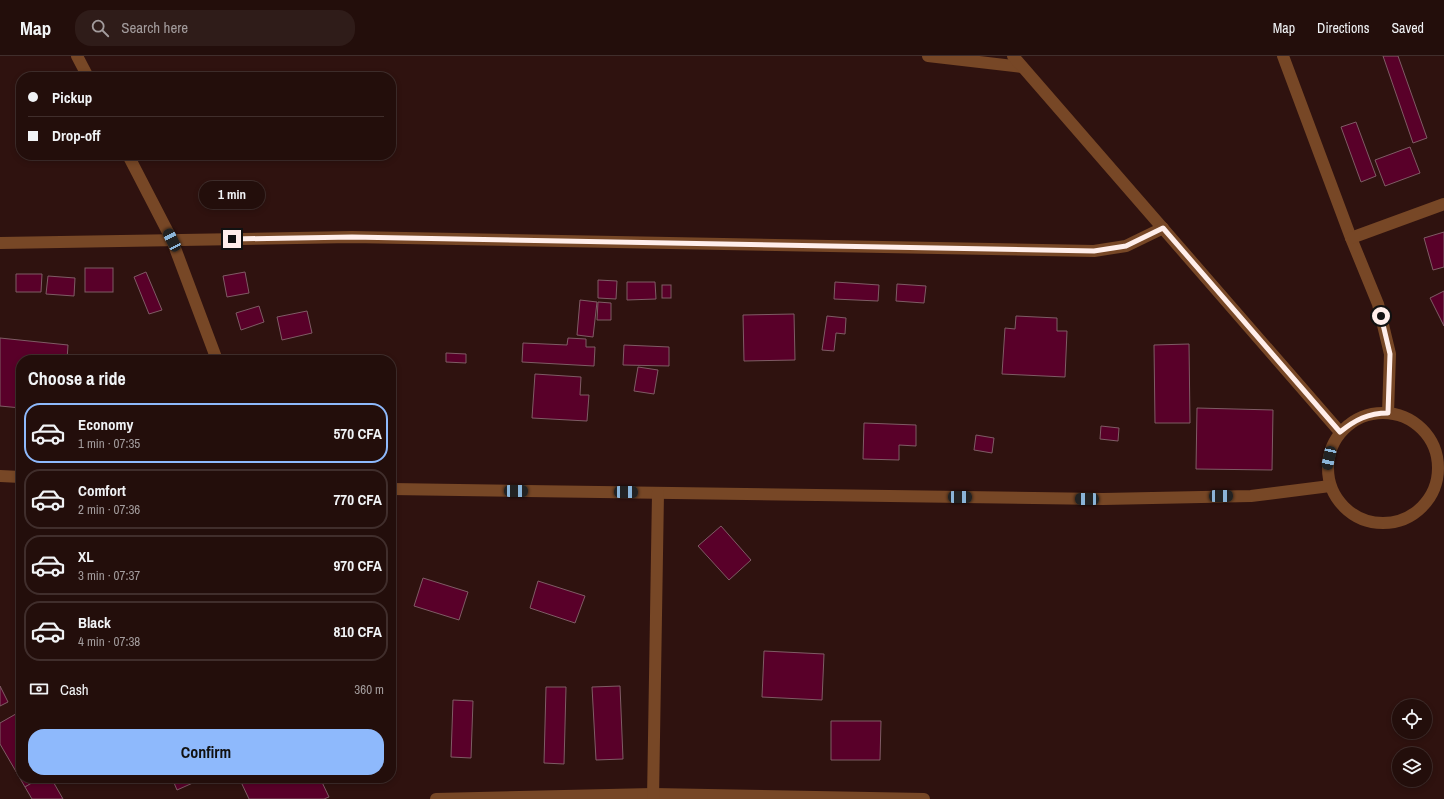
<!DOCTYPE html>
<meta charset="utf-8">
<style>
:root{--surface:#230e0b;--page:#2f1c19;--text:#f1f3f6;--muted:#a39c9d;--line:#402e2c;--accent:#8eb9fc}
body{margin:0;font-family:"Archivo Narrow",sans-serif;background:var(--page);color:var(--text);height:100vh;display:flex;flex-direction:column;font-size:15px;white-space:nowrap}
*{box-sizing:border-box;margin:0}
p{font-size:13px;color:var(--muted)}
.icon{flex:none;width:22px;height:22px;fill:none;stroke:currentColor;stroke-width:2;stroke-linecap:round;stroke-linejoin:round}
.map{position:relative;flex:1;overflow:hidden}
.panel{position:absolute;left:16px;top:299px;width:380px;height:428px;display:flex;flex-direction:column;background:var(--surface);border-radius:16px;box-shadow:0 2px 6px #0003,0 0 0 1px var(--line)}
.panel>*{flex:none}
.banner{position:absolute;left:16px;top:16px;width:380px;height:88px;border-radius:16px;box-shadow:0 2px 6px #0003,0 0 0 1px var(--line);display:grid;align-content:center;height:88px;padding:0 12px;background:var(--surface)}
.tools{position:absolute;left:1392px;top:643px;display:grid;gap:8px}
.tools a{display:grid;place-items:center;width:40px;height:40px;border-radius:50%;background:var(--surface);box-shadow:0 2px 6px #0003,0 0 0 1px var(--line);font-size:20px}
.end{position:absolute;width:18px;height:18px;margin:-9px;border:5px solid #ffeeeb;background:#111;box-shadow:0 0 0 2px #111}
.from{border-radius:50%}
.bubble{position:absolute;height:28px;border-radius:14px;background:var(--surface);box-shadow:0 2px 6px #0003,0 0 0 1px var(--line);font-size:13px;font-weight:700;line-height:28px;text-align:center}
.car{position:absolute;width:12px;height:24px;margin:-12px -6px;border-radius:5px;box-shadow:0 0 3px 1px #0007;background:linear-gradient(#222 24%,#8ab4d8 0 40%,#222 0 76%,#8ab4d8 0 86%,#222 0)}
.banner b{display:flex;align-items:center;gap:14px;height:38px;font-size:15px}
.banner b+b{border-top:1px solid var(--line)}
.banner i{width:10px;height:10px;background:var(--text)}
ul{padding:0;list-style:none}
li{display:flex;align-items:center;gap:12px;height:60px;margin:0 8px 6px;padding:0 4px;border:2px solid var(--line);border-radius:16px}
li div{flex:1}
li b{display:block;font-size:15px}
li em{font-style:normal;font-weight:700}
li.active{border-color:var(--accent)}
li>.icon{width:36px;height:36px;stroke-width:1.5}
h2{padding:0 12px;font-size:18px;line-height:48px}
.pay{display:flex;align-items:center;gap:10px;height:44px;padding:0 12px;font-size:15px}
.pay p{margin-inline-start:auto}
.primary-button{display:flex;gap:8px;margin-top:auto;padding:8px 12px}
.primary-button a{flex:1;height:46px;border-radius:16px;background:var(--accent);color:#111;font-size:16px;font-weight:700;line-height:46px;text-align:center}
header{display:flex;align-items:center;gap:24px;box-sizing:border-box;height:56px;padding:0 20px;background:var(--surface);border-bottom:1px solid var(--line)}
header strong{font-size:19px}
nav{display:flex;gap:22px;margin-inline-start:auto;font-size:14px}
.search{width:280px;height:36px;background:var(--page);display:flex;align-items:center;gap:10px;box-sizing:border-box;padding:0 14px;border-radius:16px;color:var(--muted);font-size:15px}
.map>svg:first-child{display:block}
</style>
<header>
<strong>Map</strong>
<div class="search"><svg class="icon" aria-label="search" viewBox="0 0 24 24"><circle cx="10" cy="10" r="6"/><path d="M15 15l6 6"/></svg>Search here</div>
<nav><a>Map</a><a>Directions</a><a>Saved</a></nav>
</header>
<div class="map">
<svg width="1444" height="743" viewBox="0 0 1444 743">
<rect width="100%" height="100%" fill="#2f120f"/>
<g fill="#590029" stroke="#7f5c65">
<path d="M1383,0H1398L1427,82L1413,87Z"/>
<path d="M1356,66L1376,120L1361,126L1341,71Z"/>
<path d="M1410,91L1420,117L1385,130L1375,104Z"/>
<path d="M1444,176V211L1433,214L1424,182Z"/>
<rect x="85" y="212" width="28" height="24"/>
<path d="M146,216L162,254L149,258L134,221Z"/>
<path d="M245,216L249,237L227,241L223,220Z"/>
<path d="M16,218H42L41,236H16Z"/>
<path d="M48,220L75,222L74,240L46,238Z"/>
<path d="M598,224L617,225L616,243L598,242Z"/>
<path d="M627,226H655L656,243L627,244Z"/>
<path d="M835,226L879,229L878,245L834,243Z"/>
<path d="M897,228L926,230L924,247L896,245Z"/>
<rect x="662" y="229" width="9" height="13"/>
<path d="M1444,235V270L1430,242Z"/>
<path d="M580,244L597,246L593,281L577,279Z"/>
<path d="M598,246L611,247V264H597Z"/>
<path d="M259,250L264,266L241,274L236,257Z"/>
<path d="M307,255L312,277L282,284L277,261Z"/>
<path d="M794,258L795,304L744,305L743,259Z"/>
<path d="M827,260L846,262L845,278L836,277L834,295L822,294Z"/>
<path d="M1016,260L1057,262V275H1067L1065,321L1002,318L1005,272L1015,273Z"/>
<path d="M0,282L68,289L67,304H21V352L0,350Z"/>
<path d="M568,282L586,283V291H595L594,310L522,306L523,287L567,289Z"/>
<path d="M1189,288L1190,367H1155L1154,289Z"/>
<path d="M624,289L669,291V310L623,309Z"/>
<path d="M446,297L466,298V307L446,306Z"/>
<path d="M638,311L658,314L654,338L634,335Z"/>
<path d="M535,318L581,321L580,339H589L587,365L532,362Z"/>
<path d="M1197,352L1273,354L1272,414L1196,413Z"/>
<path d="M864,367L916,369V390L899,389V404L863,403Z"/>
<path d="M1101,370L1119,372L1118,385L1100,383Z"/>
<path d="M976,379L994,382L992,397L974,394Z"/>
<path d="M721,470L751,504L729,524L698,490Z"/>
<path d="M423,522L468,536L459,564L414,550Z"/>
<path d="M538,525L585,540L575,567L530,552Z"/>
<path d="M764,595L824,598L822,644L762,641Z"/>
<path d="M0,630L8,646L0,650Z"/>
<path d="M620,630L623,703L596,704L592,631Z"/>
<path d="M546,631H566L564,708L544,707Z"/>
<path d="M453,644L473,645L471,702L451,701Z"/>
<path d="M21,655V722H40L25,731L0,688V667Z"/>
<path d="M831,665H881L880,704H831Z"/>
<path d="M40,722H51L63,743H32L25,731Z"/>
<path d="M172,722H194L195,726L177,734Z"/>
<path d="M250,722H320L329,741L324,743H249L241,726Z"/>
</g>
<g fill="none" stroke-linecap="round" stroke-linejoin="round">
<g stroke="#774726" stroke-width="12">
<path d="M77,0L88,21"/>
<path d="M928,0L1022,11"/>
<path d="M1013,0L1340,376"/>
<path d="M1283,0L1351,182L1378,248L1390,298L1388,357"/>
<path d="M128,99L172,184L217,304"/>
<path d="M1351,182L1444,148"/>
<path d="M0,187L352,181L1094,195L1126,190L1163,172"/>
<circle cx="1383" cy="412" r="55"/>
<path d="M0,420L21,421"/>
<path d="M391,433L1103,443L1251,440L1330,430"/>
<path d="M436,743L653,738L924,743"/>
<path d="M653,743L658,437"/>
</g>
</g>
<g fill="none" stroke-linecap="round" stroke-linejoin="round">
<path stroke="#ffeeeb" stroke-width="5" d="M232,183L352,181L1094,195L1126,190L1163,172L1340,376C1355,364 1368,357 1388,357L1390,298L1381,260"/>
</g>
</svg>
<div class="tools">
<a><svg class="icon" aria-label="locate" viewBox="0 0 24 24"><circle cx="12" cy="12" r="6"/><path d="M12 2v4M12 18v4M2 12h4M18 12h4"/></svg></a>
<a><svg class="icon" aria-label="layers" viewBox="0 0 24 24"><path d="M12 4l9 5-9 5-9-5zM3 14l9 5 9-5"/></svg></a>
</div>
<i class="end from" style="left:1381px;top:260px"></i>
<i class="end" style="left:232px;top:183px"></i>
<div class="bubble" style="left:199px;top:125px;width:66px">1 min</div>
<i class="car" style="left:172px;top:184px;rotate:333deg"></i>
<i class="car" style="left:1329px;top:402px;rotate:192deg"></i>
<i class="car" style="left:516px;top:435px;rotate:91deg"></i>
<i class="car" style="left:626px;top:436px;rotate:91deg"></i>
<i class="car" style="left:1221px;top:440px;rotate:89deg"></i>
<i class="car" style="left:960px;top:441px;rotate:91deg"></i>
<i class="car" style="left:1087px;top:443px;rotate:271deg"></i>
<div class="banner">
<b><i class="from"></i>Pickup</b>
<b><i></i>Drop-off</b>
</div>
<section class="panel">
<h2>Choose a ride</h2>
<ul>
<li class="active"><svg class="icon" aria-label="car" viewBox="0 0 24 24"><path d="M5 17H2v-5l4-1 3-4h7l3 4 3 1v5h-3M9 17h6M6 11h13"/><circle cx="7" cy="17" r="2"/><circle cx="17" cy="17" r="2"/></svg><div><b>Economy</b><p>1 min · 07:35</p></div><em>570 CFA</em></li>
<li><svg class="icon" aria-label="car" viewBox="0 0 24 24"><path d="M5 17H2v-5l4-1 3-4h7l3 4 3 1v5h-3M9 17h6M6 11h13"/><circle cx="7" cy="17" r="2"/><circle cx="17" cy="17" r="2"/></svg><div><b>Comfort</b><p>2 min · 07:36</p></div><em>770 CFA</em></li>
<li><svg class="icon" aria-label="car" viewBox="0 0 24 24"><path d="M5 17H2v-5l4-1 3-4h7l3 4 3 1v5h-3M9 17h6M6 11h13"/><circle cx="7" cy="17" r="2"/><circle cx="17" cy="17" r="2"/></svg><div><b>XL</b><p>3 min · 07:37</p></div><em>970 CFA</em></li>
<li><svg class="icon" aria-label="car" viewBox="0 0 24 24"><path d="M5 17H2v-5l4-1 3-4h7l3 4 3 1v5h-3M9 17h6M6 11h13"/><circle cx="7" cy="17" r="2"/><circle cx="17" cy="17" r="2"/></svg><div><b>Black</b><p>4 min · 07:38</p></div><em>810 CFA</em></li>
</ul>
<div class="pay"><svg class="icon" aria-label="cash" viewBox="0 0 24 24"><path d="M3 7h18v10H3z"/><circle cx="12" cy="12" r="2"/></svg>Cash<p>360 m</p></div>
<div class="primary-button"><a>Confirm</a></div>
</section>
</div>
